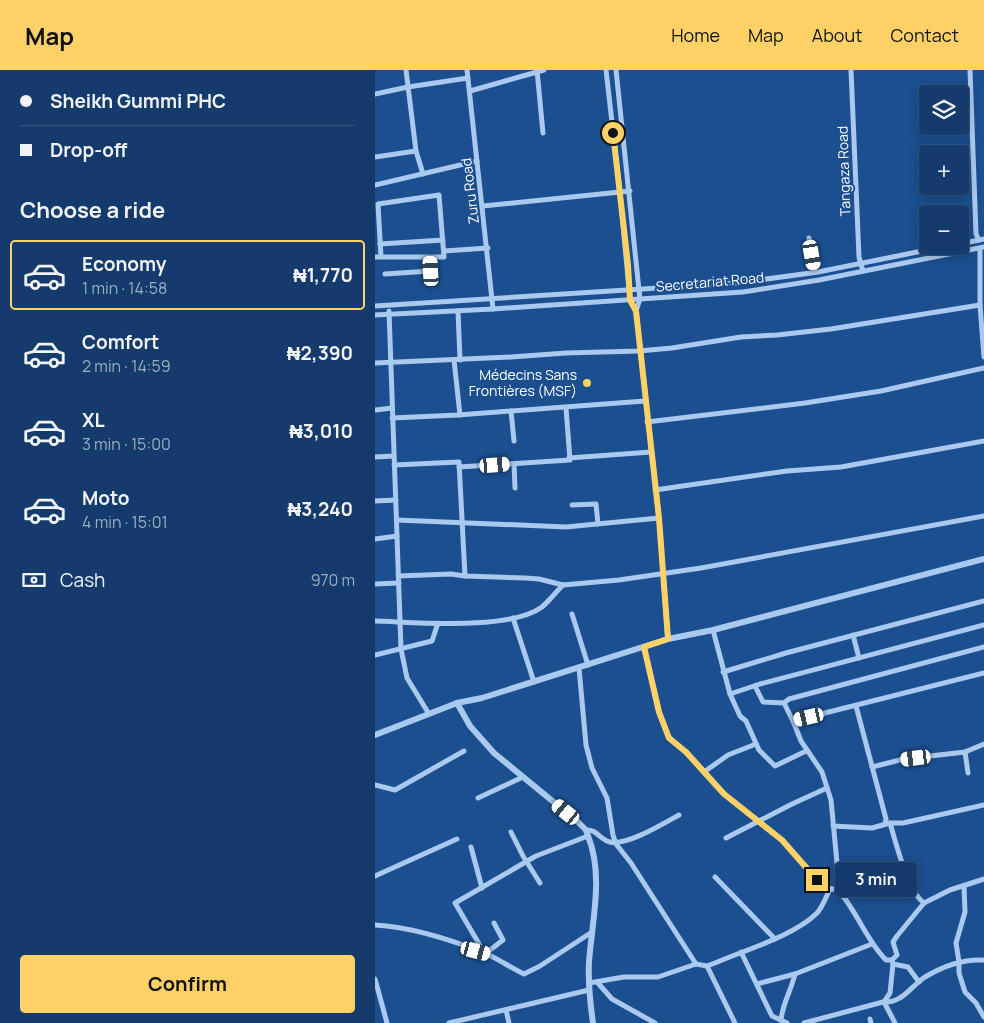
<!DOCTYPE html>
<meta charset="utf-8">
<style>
:root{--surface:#143b6b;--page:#1d4271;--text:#f1f3f6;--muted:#9dadc1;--line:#33557e;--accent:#ffd166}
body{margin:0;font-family:Manrope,sans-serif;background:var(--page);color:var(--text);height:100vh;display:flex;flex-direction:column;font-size:19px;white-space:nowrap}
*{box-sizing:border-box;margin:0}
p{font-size:16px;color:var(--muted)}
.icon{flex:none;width:28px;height:28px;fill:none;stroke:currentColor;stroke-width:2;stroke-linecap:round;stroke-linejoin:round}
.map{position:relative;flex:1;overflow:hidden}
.side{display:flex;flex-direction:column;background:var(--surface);width:375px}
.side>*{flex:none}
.guide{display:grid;align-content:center;height:110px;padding:0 20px;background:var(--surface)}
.buttons{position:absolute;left:544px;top:15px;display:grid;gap:10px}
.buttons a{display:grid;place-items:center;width:50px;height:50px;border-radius:5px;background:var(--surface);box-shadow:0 2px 12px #0003,0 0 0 1px var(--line);font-size:25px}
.end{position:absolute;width:22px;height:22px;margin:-11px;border:6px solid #ffd166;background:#111;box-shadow:0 0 0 2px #111}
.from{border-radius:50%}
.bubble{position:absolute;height:35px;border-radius:5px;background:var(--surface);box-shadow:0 2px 12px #0003,0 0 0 1px var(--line);font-size:16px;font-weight:700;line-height:35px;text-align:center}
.car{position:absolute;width:15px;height:30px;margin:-15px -8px;border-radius:6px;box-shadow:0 0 4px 1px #0007;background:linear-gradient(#fff 24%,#345 0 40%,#fff 0 76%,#345 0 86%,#fff 0)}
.guide b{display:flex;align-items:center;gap:18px;height:48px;font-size:19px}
.guide b+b{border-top:1px solid var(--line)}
.guide i{width:12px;height:12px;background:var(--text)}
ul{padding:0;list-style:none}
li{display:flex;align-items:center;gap:15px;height:70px;margin:0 10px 8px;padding:0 10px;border:2px solid transparent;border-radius:5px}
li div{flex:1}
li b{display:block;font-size:19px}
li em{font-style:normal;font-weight:700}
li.on{border-color:var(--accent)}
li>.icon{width:45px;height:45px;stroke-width:1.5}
h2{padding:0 20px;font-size:22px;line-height:60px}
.pay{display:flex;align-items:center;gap:12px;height:55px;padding:0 20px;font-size:19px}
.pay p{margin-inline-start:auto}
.cta{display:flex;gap:10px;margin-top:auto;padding:10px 20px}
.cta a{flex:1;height:58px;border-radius:5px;background:var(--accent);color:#111;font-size:20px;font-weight:700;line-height:58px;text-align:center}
header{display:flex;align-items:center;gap:30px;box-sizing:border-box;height:70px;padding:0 25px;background:var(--accent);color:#111}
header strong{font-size:24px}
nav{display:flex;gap:28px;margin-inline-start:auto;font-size:18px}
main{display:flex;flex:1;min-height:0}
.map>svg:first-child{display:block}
</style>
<header>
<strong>Map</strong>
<nav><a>Home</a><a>Map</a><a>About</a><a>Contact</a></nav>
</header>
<main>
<section class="side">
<div class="guide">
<b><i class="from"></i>Sheikh Gummi PHC</b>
<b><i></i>Drop-off</b>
</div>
<h2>Choose a ride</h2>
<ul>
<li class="on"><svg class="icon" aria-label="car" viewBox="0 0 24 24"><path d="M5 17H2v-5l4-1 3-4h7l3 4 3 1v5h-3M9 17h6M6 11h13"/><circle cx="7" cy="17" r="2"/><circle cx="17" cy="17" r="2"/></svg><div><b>Economy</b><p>1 min · 14:58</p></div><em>₦1,770</em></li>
<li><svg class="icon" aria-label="car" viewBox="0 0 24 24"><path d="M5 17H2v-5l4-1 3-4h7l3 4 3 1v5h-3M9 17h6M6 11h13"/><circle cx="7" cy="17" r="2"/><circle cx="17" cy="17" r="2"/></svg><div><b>Comfort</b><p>2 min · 14:59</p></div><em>₦2,390</em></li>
<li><svg class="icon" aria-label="car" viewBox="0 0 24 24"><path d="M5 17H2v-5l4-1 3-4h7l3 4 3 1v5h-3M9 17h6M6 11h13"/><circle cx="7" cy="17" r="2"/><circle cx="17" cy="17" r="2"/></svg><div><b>XL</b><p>3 min · 15:00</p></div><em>₦3,010</em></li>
<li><svg class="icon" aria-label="car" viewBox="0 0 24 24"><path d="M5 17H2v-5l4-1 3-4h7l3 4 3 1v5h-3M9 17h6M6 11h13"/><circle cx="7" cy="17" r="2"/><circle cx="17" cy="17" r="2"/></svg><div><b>Moto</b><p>4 min · 15:01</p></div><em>₦3,240</em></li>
</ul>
<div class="pay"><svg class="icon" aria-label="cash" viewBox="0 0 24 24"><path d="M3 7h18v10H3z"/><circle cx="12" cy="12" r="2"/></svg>Cash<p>970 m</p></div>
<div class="cta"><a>Confirm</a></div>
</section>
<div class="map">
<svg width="609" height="953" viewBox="0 0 609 953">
<rect width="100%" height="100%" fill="#1b4f8f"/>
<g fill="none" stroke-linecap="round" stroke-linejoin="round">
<g stroke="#a9c9ee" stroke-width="5">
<path d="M31,0L41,81L48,104"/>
<path d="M92,0L118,239"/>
<path d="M162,0L168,63"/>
<path d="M231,0L245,122L255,230L261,241L284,448L293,569"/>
<path d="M241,0L264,220L265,229L261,241"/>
<path d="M476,0L484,187L488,201"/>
<path d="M595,0L601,164L604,170"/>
<path d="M95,21L169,0"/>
<path d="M0,24L33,17L93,8"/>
<path d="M0,87L41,81"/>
<path d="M0,115L102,91"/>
<path d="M108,136L255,121"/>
<path d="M434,168L440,202"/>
<path d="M5,174L68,170"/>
<path d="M585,174L609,169"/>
<path d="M605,178V235L609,287"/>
<path d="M69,181L113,178"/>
<path d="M0,187H69L64,125L3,134L6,187"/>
<path d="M10,204L56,201L55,187"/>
<path d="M0,236L362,213L443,202L572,176"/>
<path d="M14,241L26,579L32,608L54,644"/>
<path d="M83,241L85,290"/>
<path d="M0,245L118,239L368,222L444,210L609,177"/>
<path d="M79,290L85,345"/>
<path d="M0,293L136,287L191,283L264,281L297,278L366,267L402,265L456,259L605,235"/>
<path d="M0,340L17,338"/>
<path d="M136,341L139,371"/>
<path d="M17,348L83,345L270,331"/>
<path d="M272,352L430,333L506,321L609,298"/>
<path d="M0,387L19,386"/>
<path d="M194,388L276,382"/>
<path d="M139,394L140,418"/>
<path d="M19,395L84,392L90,506"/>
<path d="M84,397L195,390L191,338"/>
<path d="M280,420L412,401L466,397L609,371"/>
<path d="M0,431L21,430"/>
<path d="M197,435L221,434L223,454"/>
<path d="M22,450L191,457L284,448"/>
<path d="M0,469L22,466"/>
<path d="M23,506L76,504L90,506L150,508L164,509L188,515L244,510L326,498L609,446"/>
<path d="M0,514L24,513"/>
<path d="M197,544L213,595"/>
<path d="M138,548L159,612"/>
<path d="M0,551C40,552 134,561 167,537C174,531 181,522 188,515"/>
<path d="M338,560L355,624L365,646L371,651L384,680L400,696L431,681"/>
<path d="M478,565L484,588"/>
<path d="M269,577L284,642L294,668L311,682L349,724L407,770L447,815L452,818L463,820C482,841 491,870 511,890H517L518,894L533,897L544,912"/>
<path d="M0,585L57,571L63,553"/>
<path d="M204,598L211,675L217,698L232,728L238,765L241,774L256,793L321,894"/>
<path d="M348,602L411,583L609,531"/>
<path d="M380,616L388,632L409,633L418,651L426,671L447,702L456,730L464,814L461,818"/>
<path d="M355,624L385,614L609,555"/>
<path d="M409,633L414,629L609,577"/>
<path d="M481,636L511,749L510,754"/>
<path d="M418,651L609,603"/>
<path d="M590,682L593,703"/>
<path d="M497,697L529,689L590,682L609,674"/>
<path d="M329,702L353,685L381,674"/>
<path d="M0,715L20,720L89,681"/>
<path d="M103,728L148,707"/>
<path d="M515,753C521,773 533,822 549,833"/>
<path d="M458,756L497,758L515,753H528L609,735"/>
<path d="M211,760C222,759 225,770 235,772C252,776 289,753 304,745"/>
<path d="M136,762L148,786L165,813"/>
<path d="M351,768L417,734L452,718"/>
<path d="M96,777L107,818"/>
<path d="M0,806L82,769"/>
<path d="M340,807L400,869"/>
<path d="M589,816L590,842L581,873L584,892V903L590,922L601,933L609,947"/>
<path d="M119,853L128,870L110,884L80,833L161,786L213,766"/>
<path d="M0,855C38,857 77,870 112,884C125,890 136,898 149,904L165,896L217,862"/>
<path d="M366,882L395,942L397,946L412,953"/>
<path d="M517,890L522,885L518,872L522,866L549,833L575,820L609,809"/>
<path d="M518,894L515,923L509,932L520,953"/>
<path d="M332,896L360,953"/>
<path d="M0,909L12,953"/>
<path d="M222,912L237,929L280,953"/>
<path d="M214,913L249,907H283L321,894L332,896L340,893C370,880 419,866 442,843C448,836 451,827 455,819"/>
<path d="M382,914L420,904L497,874"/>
<path d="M131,940L134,953"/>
<path d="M495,949L496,953"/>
<path d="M406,950C408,932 416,921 420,904"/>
<path d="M74,953L214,920"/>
<path d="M429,953L508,932C527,934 536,916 550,907C568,896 589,889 609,890"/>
</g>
<g stroke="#a9c9ee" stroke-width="6">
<path d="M82,633L95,656L119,683L203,752L211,760L213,766C229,805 217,851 214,892C213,912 215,932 218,953"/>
<path d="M0,665L82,633L107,628L293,569L338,560L609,489"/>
</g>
</g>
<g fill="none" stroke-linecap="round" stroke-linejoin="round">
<path stroke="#ffd166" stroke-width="6" d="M238,63L253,195L255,230L261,241L284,448L293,569L269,577L284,642L294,668L311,682L349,724L407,770L442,810"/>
</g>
<circle fill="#ffd166" stroke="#1b4f8f" stroke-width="2" cx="212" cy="313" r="5"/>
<g text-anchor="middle" stroke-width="4" stroke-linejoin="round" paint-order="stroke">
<g font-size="14" fill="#fff" stroke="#1b4f8f">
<text transform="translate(469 101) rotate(-92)" y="5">Tangaza Road</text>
<text transform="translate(95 121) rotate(-97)" y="5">Zuru Road</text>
<text transform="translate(335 212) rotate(-5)" y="5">Secretariat Road</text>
</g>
<g font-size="14" fill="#fff" stroke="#1b4f8f" text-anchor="end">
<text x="202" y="310">Médecins Sans<tspan x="202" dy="16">Frontières (MSF)</tspan></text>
</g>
</g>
</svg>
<div class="buttons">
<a><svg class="icon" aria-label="layers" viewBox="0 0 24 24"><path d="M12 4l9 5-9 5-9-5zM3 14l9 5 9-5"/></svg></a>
<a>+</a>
<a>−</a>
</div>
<i class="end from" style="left:238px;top:63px"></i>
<i class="end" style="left:442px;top:810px"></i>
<div class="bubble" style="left:460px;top:792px;width:82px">3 min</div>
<i class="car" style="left:437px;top:185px;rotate:170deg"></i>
<i class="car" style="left:56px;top:201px;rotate:357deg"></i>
<i class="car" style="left:120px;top:395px;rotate:86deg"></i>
<i class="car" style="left:434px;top:647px;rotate:257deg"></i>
<i class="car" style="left:541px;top:688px;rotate:263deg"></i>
<i class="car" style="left:191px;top:742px;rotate:309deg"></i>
<i class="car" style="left:101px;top:881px;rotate:105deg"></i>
</div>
</main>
